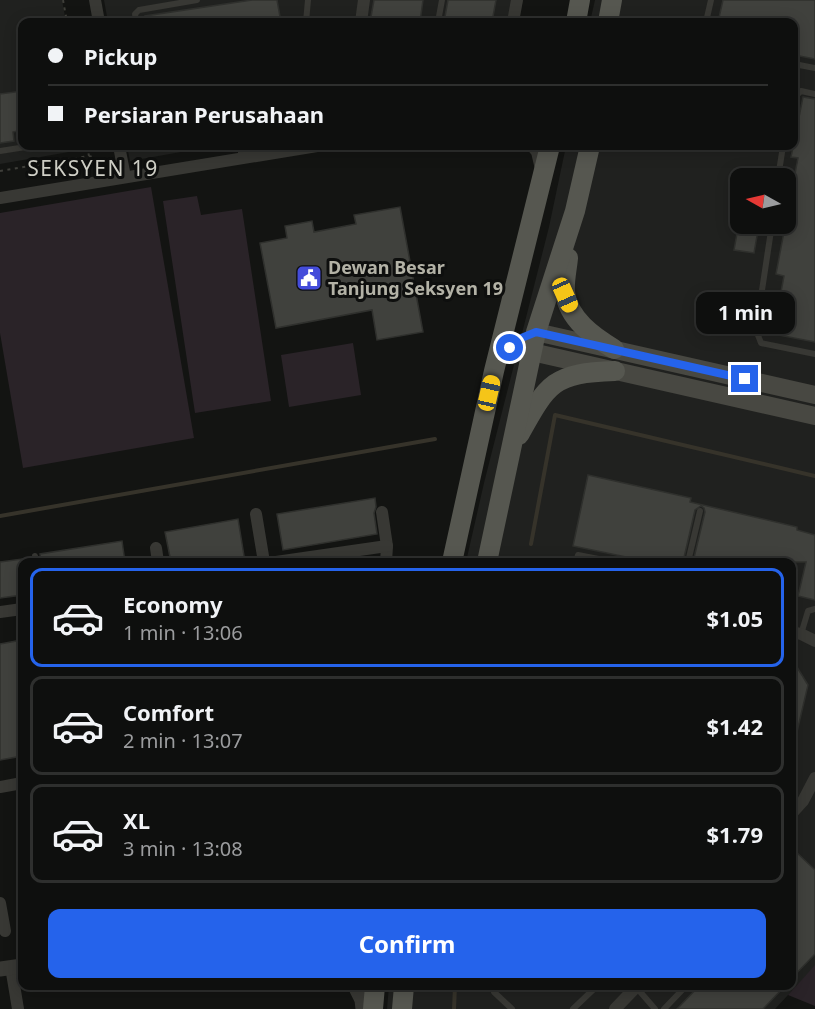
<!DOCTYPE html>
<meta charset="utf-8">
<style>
:root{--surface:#0e0f0e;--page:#1c1d1c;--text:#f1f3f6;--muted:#9b9c9e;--line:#2e2f2e;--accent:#2563eb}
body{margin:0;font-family:"Noto Sans",sans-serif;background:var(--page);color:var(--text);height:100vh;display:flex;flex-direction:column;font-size:22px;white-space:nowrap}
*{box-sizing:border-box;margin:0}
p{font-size:20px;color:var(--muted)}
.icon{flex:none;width:33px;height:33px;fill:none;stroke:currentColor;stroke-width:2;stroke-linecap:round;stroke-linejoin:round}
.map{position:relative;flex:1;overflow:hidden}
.side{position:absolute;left:18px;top:558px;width:778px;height:432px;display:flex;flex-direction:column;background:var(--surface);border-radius:12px;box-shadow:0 3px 15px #0003,0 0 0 2px var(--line)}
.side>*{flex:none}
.guide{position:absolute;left:18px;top:18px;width:780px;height:132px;border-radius:12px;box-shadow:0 3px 15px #0003,0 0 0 2px var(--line);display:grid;align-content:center;height:132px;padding:0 30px;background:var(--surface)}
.needle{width:39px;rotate:278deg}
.fabs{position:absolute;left:730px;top:168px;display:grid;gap:12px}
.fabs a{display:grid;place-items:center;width:66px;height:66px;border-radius:12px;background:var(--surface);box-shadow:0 3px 15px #0003,0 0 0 2px var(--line);font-size:30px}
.end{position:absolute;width:27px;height:27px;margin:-14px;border:8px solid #2563eb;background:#fff;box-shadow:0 0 0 3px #fff}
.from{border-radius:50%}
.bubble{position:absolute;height:42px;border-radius:12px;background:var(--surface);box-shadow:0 3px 15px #0003,0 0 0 2px var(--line);font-size:20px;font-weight:700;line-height:42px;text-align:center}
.car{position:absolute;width:18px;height:36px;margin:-18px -9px;border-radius:8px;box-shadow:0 0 4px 2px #0007;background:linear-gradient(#f5c518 24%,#345 0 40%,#f5c518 0 76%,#345 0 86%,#f5c518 0)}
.guide b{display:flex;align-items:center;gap:21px;height:57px;font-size:22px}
.guide b+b{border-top:2px solid var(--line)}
.guide i{width:15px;height:15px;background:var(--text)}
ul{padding:10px 0 0;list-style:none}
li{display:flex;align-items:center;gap:18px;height:99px;margin:0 12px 9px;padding:0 18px;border:3px solid var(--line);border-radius:12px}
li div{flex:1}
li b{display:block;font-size:22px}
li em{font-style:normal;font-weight:700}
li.active{border-color:var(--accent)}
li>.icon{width:54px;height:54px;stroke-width:1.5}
.primary-button{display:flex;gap:12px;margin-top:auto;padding:12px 30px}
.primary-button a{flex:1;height:69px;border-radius:12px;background:var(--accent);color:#fff;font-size:24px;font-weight:700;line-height:69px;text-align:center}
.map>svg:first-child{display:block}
</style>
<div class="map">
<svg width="815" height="1009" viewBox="0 0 815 1009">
<rect width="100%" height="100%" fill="#131412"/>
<g fill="#20211f" fill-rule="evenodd">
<path d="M0,0H62L66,22H22V146H86V149L0,164Z"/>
<path d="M104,0H523L518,22H108Z"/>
<path d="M595,0H815V966L775,1009H387L389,986H792V562H466L484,483L549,227L566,146H794V22H590ZM741,178H786V224H741Z"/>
<path d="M127,146H215L130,161Z"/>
</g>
<g fill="#2a2328">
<path d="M151,187L194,438L23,468L0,333V213Z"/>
<path d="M197,196L201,215L242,209L271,401L195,413L163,201Z"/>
<path d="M353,343L361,395L289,407L281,355Z"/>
<path d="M815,965V1006L788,995Z"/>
</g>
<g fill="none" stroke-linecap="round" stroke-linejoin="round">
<g stroke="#36332a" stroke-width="4">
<path d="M0,516L435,439"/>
<path d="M531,544L555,415L815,476"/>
<path d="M454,1009L455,986"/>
</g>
</g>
<g fill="#40413d" stroke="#2f302d" stroke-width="1.5">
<path d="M252,0H277L281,22H146L145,16Z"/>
<path d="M374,0H423L420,22H370Z"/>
<path d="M448,0H496L492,22H444Z"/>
<path d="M723,0H815V59L794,55V22H718Z"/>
<path d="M22,91V130L13,132L14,141L0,143V94Z"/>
<path d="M803,97L815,99V342L773,334L784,276L776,274L798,158L791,157Z"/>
<path d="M400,207L423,332L377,340L372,310L276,328L260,243L287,238L285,226L312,221L314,232L356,224L354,215Z"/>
<path d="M739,222L741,224L759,225L754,253L734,250Z"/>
<path d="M588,475L691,498L690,502L797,527V530L815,535V600L798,596L806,562H693L705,512L704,508L701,506L695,510L683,562H650L573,546Z"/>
<path d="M375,498L376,507L374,513L377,534L283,550L277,514Z"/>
<path d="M238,519L245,562H171L165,532Z"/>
<path d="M122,541L125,562H41L40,554Z"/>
<path d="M22,559V595L0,598V562Z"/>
<path d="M22,640V756L0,760V644Z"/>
<path d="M792,659L808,685L796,736L792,735Z"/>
<path d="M792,848L815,870V954L792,978Z"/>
<path d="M699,986H785L763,1009H677Z"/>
</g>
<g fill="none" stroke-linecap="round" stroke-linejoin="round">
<g stroke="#3f3f3a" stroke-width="2" stroke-dasharray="3 4.5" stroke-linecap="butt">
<path d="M63,0L67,22"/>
<path d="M87,146L89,156"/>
<path d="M206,150L230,146"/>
<path d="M0,171L89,156L110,162"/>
</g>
<g stroke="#383834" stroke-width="6">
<path d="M136,22L135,14L139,10L197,0"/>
<path d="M306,22L308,0"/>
<path d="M438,22L442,0"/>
<path d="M706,22L711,0"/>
<path d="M794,64L815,68"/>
<path d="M794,98L801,91L815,94"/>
<path d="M240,146L242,158"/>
<path d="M0,151L32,146"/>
<path d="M778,178L783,146"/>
<path d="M772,224L756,330L761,343L815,354"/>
<path d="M35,556L36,562"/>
<path d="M576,562L578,555L614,562"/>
<path d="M688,562L700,511"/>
<path d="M801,634L808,611L815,609"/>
<path d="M636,987L655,1009"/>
<path d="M494,992L512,1009"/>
<path d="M573,1009L597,986"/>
<path d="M664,1009L686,986"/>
</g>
<g stroke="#383834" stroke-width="12">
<path d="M95,0L99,22"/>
<path d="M361,22L364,0"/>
<path d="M513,22L517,0"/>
<path d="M119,146L125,177"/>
<path d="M532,146L537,152L541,169"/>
<path d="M0,198L317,146"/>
<path d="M382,512L387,546L386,562"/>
<path d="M256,514L264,562"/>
<path d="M156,548L158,562"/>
<path d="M276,562L387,546"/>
<path d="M0,612L22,609"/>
<path d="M792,632L801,634L815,641"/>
<path d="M0,787L22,783"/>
<path d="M792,813L803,801L815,778"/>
<path d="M0,903L5,931"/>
<path d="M11,967L18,1009"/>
<path d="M615,1009L637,986"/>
</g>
<g stroke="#383834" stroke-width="15">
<path d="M0,969L22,966"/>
<path d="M355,986L362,1000L363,1009"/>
</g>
<g stroke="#484842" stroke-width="18">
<path d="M536,332L815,395"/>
<path d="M532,352L815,416"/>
</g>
<g stroke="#565750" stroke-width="20">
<path d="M576,22L580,0"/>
<path d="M608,22L612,0"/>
<path d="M568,258C567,269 564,281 565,292C568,319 594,337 614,349"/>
<path d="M519,435C548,383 553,373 615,371"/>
<path d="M452,562L494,371L550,146"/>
<path d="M487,562L536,332L575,211L590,146"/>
<path d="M373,1009L375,986"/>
<path d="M402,1009L404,986"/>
</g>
</g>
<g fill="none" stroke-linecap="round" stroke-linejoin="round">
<path stroke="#2563eb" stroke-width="8" d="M510,348L519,339L536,332L745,379"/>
</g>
<defs>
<g id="civic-square" transform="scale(1.35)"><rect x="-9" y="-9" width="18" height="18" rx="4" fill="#444cda" stroke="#0e0f0e"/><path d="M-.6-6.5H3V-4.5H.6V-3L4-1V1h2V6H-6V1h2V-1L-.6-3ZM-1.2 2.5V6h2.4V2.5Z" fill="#fff"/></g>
</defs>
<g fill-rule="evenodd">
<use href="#civic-square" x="309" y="278"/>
</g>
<g text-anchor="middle" stroke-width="6" stroke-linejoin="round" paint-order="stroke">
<g font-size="18" font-weight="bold" fill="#b3b2a6" stroke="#0e0f0e" text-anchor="start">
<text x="328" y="274">Dewan Besar<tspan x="328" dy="21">Tanjung Seksyen 19</tspan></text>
</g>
<g font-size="21" letter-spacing="1.5" fill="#cfcfc6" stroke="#0e0f0e">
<text x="93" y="176">SEKSYEN 19</text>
</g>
</g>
</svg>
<div class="fabs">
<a><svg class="needle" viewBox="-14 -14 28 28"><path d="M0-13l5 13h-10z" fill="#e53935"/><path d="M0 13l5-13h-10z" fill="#9b9c9e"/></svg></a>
</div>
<i class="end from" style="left:510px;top:348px"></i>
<i class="end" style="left:745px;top:379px"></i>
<div class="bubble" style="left:696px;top:292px;width:99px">1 min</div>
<i class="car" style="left:565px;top:295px;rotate:156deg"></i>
<i class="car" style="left:489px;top:393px;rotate:13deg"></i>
<div class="guide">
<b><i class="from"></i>Pickup</b>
<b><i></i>Persiaran Perusahaan</b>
</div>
<section class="side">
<ul>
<li class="active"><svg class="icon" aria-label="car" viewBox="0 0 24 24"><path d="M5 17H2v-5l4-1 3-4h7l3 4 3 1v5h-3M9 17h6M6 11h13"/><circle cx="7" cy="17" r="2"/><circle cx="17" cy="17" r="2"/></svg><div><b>Economy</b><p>1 min · 13:06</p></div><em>$1.05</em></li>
<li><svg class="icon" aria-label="car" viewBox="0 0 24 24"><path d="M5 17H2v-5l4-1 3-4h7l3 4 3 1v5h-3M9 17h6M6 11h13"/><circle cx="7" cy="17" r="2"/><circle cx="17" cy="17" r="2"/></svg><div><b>Comfort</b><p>2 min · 13:07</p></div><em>$1.42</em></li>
<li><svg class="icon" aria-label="car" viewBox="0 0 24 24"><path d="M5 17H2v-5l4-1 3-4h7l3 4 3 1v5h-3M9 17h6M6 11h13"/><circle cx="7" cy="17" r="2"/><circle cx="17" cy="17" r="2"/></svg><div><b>XL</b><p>3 min · 13:08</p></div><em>$1.79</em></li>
</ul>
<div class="primary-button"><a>Confirm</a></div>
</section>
</div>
